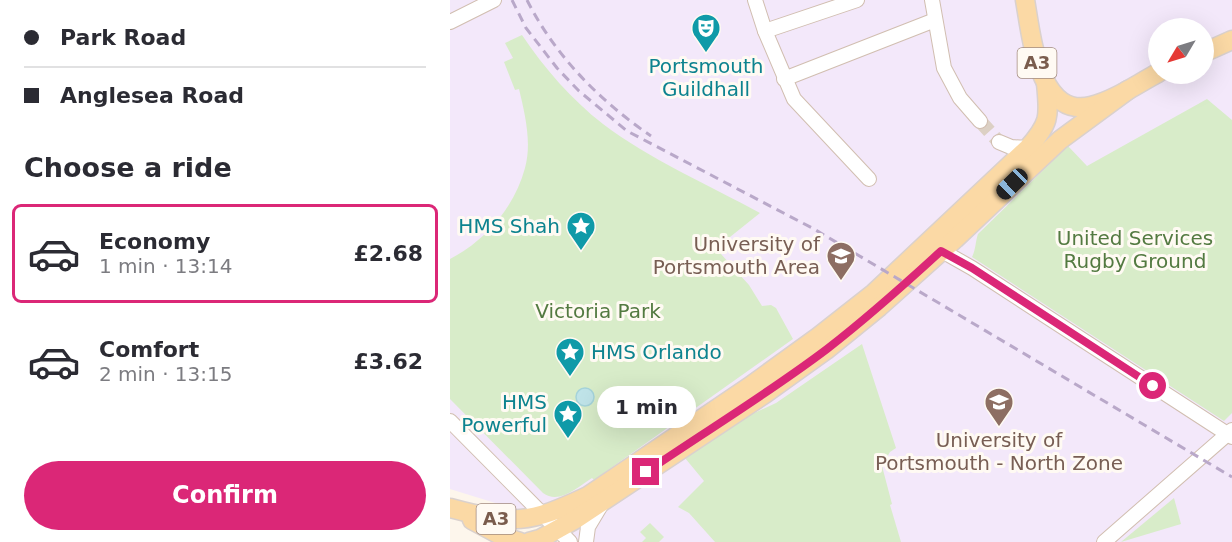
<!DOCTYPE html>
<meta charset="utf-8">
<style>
:root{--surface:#fff;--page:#f2f2f3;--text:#2b2b33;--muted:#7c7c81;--line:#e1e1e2;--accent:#db2777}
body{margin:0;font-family:"DejaVu Sans",sans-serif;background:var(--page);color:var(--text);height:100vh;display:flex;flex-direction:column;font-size:22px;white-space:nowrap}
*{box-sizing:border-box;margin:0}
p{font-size:20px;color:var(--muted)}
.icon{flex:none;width:33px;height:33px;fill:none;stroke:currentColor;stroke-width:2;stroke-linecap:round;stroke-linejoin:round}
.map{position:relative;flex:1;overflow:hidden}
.sheet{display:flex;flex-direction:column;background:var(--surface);width:450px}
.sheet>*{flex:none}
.banner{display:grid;align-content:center;height:132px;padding:0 24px;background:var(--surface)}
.needle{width:39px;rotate:232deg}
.fabs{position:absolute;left:698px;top:18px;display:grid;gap:12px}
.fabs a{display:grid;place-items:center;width:66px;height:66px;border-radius:50%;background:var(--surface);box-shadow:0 6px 24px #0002;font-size:30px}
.end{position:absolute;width:27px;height:27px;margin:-14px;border:8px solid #db2777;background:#fff;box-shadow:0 0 0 3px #fff}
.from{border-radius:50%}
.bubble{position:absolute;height:42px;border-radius:21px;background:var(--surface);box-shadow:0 6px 24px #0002;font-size:20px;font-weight:600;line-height:42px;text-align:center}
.car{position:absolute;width:18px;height:36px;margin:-18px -9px;border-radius:8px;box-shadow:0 0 4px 2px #0007;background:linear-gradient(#222 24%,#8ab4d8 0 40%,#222 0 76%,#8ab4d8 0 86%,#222 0)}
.banner b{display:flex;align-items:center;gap:21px;height:57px;font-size:22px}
.banner b+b{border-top:2px solid var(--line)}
.banner i{width:15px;height:15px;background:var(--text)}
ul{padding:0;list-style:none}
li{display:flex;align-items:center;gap:18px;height:99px;margin:0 12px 9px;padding:0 12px;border:3px solid transparent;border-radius:9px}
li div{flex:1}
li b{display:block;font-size:22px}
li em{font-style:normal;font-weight:600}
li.active{border-color:var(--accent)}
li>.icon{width:54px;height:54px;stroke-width:1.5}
h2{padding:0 24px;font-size:27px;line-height:72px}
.action{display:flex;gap:12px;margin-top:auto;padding:12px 24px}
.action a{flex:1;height:69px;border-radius:36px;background:var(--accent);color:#fff;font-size:24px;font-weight:600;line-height:69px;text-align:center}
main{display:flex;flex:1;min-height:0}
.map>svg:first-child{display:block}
</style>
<main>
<section class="sheet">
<div class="banner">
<b><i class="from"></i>Park Road</b>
<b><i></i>Anglesea Road</b>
</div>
<h2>Choose a ride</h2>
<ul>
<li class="active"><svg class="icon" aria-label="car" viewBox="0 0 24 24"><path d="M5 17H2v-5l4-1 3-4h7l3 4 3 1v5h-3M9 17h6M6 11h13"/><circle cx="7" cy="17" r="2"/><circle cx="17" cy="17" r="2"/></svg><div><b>Economy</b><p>1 min · 13:14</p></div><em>£2.68</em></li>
<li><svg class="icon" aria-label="car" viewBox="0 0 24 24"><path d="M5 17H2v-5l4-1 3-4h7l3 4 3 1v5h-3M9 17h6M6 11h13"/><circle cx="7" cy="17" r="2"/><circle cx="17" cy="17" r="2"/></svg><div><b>Comfort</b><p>2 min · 13:15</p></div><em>£3.62</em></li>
</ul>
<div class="action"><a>Confirm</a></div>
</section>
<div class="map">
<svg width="782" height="542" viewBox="0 0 782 542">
<rect width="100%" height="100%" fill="#fdf6ec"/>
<path fill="#f3e8fa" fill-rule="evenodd" d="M0,0H782V542H120L108,530L55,506L0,489ZM708,28H753V74H708Z"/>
<g fill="#d8ecc9">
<path d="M72,35C94,68 122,100 153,124C199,159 259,185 310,213L275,241L271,254L299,285L312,306L321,305L326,308L343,339L144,480L142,478C128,487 109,505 93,493L0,399V259C36,240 64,208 75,168C82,143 75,114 69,89L65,90L54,62L63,58L55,43Z"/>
<path d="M757,99L782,120V413L774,421L522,257C526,249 525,243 528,234L618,146L637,166Z"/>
<path d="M412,344L446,448L440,452L432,466L442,504L440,505L451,542H265L239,513L228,507L254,481L235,458L300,415L326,403Z"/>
<path d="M724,498L731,524L671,542Z"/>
<path d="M200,523L214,537L209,542H192L196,538L190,532Z"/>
</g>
<circle fill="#bfe3e8" stroke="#a5d3da" stroke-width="1.5" cx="135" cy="397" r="9"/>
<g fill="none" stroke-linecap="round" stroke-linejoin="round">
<path stroke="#dcd0c4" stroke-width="14" stroke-dasharray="14 7" stroke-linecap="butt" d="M530,121L549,142"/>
<g stroke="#d1beb0" stroke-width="16">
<g id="minor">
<path d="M305,0L315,31L344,99L419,179"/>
<path d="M482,0L494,68L510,98L530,121"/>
<path d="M0,22L44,0"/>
<path d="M315,31L407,0"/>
<path d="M334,79L485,20"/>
<path d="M549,142L561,147L578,148"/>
<path d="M485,247L522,268L782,437"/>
<path d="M0,421L120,542"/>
<path d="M136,542L138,527L150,507"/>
<path d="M654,542L782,430"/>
</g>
</g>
<g stroke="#dad1cd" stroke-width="21">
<g id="major">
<path d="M575,0C581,33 588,119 641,106C665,100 687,84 708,73"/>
<path d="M753,53L782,40"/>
<path d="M0,508C63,525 79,524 138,496L299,387L368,337L424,293L578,148C601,122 599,116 596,83"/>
<path d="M22,520L52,536L70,542"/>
<path d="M79,542L90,539L126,519L316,393L376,350L429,307L505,239L610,140L678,90"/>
</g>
</g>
<use href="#minor" stroke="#fff" stroke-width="14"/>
<use href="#major" stroke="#fbd9a5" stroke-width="18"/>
<g stroke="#b9a8c9" stroke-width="3" stroke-dasharray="9 6" stroke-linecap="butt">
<path d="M62,0L76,28L107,68L129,91L177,131L364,229L782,477"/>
<path d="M77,0C105,56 150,101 201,136"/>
</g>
</g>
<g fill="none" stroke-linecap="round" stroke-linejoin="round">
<path stroke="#db2777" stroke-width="8" d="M196,472C256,431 319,393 377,349C417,318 454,285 491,251L522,268L703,386"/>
</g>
<defs>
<g id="theatre-pin" transform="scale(1.5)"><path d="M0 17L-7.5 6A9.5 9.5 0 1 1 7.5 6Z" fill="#0f9aa8" stroke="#fffaf3"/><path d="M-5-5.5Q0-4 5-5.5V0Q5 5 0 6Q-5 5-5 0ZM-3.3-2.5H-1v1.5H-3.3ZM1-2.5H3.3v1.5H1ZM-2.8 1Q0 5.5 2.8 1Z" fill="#fff"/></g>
<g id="sight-pin" transform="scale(1.5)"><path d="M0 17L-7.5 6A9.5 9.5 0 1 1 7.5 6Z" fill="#0f9aa8" stroke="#fffaf3"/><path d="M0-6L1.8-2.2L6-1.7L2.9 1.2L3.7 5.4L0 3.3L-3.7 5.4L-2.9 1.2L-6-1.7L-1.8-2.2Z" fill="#fff"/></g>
<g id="university-pin" transform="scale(1.5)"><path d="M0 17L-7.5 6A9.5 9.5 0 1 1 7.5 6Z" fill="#8d6e63" stroke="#fffaf3"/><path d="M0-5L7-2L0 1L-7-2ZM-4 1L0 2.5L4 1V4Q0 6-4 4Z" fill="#fff"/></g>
</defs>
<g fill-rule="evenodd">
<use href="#theatre-pin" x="256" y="28"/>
<use href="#sight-pin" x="131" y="226"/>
<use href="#university-pin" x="391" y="256"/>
<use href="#sight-pin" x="120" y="352"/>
<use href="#university-pin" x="549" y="402"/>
<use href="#sight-pin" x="118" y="414"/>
</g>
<g text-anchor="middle" stroke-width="6" stroke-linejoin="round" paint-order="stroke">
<g fill="#fffaf3" stroke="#a28b7f" stroke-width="1.5">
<rect x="567.5" y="48" width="39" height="30" rx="4.5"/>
<rect x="26.5" y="504" width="39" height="30" rx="4.5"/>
</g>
<g font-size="18" font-weight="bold" fill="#7a5c4d">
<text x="587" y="69">A3</text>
<text x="46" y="525">A3</text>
</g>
<g font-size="20" fill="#0d838f" stroke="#fffaf3" text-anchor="end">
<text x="256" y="73" text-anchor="middle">Portsmouth<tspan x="256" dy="23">Guildhall</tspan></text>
<text x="110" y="233">HMS Shah</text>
<text x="141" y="359" text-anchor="start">HMS Orlando</text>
<text x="97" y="409">HMS<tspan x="97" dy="23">Powerful</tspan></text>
</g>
<g font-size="20" fill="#537a41" stroke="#fffaf3">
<text x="685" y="245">United Services<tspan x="685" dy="23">Rugby Ground</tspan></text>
<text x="148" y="318">Victoria Park</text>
</g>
<g font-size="20" fill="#785e54" stroke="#fffaf3" text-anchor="end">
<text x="370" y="251">University of<tspan x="370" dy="23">Portsmouth Area</tspan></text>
<text x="549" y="447" text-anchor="middle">University of<tspan x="549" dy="23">Portsmouth - North Zone</tspan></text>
</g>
</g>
</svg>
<div class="fabs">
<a><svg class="needle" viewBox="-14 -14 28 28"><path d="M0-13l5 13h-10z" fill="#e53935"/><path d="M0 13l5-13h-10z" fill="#7c7c81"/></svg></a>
</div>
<i class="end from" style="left:703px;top:386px"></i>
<i class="end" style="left:196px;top:472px"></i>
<div class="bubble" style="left:147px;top:386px;width:99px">1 min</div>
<i class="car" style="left:562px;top:184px;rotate:226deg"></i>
</div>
</main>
